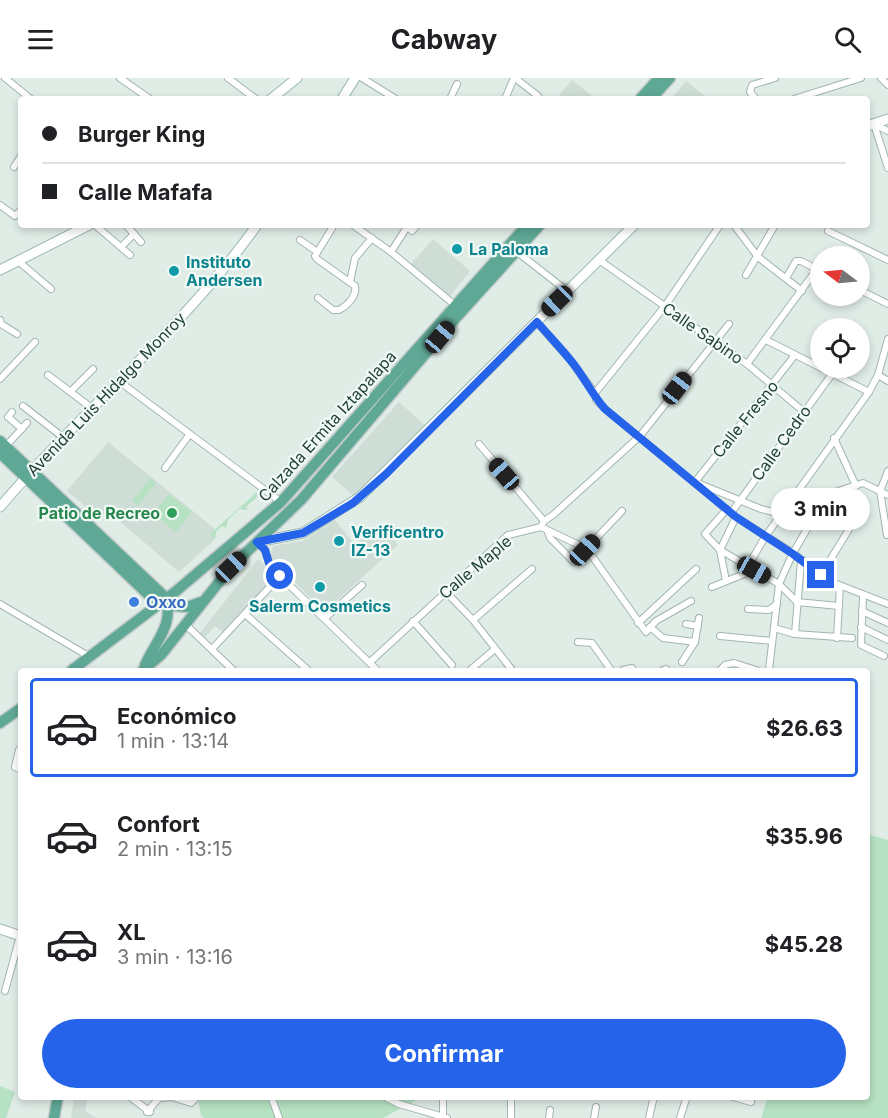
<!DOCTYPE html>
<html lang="es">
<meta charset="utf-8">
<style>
:root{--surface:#fff;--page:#f6f6f6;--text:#202124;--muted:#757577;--line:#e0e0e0;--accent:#2563eb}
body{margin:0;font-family:Inter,sans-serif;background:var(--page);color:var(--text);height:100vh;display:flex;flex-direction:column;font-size:22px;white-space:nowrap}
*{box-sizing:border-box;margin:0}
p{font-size:20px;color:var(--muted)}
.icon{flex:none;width:33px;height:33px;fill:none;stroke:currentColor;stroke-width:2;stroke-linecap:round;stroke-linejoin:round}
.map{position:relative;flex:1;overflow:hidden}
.side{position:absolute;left:18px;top:590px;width:852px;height:432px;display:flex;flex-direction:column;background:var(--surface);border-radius:6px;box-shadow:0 3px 9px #0003}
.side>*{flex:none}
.top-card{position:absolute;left:18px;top:18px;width:852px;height:132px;border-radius:6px;box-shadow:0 3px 9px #0003;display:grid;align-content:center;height:132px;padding:0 24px;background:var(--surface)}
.needle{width:39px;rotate:286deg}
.fabs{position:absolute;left:810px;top:168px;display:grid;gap:12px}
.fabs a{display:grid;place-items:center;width:60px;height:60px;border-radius:50%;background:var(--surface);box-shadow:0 3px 9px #0003;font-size:30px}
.end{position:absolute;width:27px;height:27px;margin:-14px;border:8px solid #2563eb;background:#fff;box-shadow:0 0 0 3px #fff}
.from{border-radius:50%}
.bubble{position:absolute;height:42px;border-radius:21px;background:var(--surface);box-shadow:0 3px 9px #0003;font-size:20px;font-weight:700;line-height:42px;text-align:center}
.car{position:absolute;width:18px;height:36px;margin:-18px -9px;border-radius:8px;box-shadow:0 0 4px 2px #0007;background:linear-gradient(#222 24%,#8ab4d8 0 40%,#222 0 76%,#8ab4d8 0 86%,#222 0)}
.top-card b{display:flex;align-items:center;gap:21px;height:57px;font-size:22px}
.top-card b+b{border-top:2px solid var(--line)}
.top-card i{width:15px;height:15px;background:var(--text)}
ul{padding:10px 0 0;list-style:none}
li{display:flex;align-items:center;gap:18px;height:99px;margin:0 12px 9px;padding:0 12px;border:3px solid transparent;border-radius:6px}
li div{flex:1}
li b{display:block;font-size:22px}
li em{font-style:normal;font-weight:700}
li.active{border-color:var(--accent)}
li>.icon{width:54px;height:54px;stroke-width:1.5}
.button{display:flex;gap:12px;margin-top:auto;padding:12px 24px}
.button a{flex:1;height:69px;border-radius:36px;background:var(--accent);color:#fff;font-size:24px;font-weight:700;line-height:69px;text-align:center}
header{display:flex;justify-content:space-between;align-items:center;height:78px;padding:0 24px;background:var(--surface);font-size:27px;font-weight:700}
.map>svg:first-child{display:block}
</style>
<header><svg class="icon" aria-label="menu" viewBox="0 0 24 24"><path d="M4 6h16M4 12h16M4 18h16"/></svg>Cabway<svg class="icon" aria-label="search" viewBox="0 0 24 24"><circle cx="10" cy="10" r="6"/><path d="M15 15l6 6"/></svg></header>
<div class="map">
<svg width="888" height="1040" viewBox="0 0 888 1040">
<rect width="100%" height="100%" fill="#e0ede7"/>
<g fill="#ceddd6">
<path d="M572,2L591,17L595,21H556Z"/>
<path d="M686,3L706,19L709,21H671Z"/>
<path d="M433,161L470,193L450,218L411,186Z"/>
<path d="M399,324L428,350L355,419L332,399Z"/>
<path d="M108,364L215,451L210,456L215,461L179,494L110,435L92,437L93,435L67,413Z"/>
<path d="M335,442L355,467L379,446L398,467L324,534L270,479L273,468L303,463Z"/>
<path d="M258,481L276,498L223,554L215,548L205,559L200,555Z"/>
<path d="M74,1019H88L85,1033L96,1040H71Z"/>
</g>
<g fill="#b6e1c2">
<path d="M150,400L156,405L138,428L132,423Z"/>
<path d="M257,414V419L246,429L248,432L239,431L228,442L226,450L222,448L216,454L215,461L210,456Z"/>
<path d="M169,416L192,434L176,454L153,436Z"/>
<path d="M867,756L888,762V1040H761L768,1019L867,1018Z"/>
<path d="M0,1008L15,1014L6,1040H0Z"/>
<path d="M200,1018L418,1019V1021L383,1040H204L201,1038L198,1021Z"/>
</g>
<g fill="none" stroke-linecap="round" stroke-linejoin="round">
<g stroke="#a2b5af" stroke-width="8">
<g id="street">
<path d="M5,0L31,21"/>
<path d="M120,0L150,21"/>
<path d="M228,0L256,21"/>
<path d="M362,0L396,21"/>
<path d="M515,0L538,18"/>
<path d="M881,0L888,7"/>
<path d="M450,21L457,6"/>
<path d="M505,21L514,0"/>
<path d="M756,21L750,14L752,7L775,0"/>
<path d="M794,21L861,0"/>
<path d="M874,46L888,90"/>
<path d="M874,46L888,53"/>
<path d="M14,89L21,78"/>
<path d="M0,127L15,138L21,132"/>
<path d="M95,147L130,177"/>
<path d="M126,147L141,164"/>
<path d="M353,147L391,174L456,228"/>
<path d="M734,147L758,179L802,213"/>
<path d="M828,153L888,182"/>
<path d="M300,162L316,173"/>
<path d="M121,169L134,156"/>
<path d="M516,173L567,213"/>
<path d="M391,174L407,149L412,153L417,147"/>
<path d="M599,182L747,286L804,334"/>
<path d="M18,183L51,211"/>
<path d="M746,197L775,147"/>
<path d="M786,200L796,183H801L820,193"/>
<path d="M350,204L355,180L372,160"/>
<path d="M860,212L888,226"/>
<path d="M318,220L333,232H339C348,227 357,218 355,208L317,181L315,178L334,147"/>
<path d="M0,242L1,246L17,256"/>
<path d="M537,244L571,283L595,315L596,322L605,331L736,439L793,475L829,503L888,526"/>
<path d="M766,262L869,314"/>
<path d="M795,277L695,404L761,431L773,434L863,405L888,417"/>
<path d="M747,286L817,191"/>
<path d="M48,297L93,331"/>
<path d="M878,297L888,303"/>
<path d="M0,301L35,264"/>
<path d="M120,304L281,424"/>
<path d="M70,314L93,291"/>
<path d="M595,315L665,228L720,147"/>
<path d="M23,328L64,360"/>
<path d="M12,334L8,339L22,351"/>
<path d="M834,360L856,408"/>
<path d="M479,366L544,443"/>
<path d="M6,368L27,345"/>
<path d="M165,390L189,357"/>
<path d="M727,431L705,456L720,472L779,506L797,524L839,528"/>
<path d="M731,435L832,296"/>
<path d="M541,449L579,467L592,478L646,554L656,543L691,523"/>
<path d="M548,454L550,460L574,484"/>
<path d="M887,457L880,413L888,393"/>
<path d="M257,464L265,472L269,485L280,498L377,592"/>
<path d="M585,472L622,433"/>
<path d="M748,488L765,459L869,314L878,297L888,261"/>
<path d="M821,497L854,443L850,410"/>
<path d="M726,503L720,472L736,439"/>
<path d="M712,509L754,492"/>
<path d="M445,513L473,542L512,592"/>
<path d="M863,517L861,567L884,578"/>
<path d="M0,526L90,579"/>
<path d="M748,531L769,532L777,526"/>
<path d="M862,533L888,545"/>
<path d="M245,536L308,592"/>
<path d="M325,540L362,507"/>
<path d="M473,542L532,491"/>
<path d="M413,543L452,587"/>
<path d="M638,545L696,491"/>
<path d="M185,546L233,592"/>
<path d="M686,546L698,548"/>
<path d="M650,549L663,560L695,564"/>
<path d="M861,549L888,562"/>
<path d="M774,550L795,556L852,560"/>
<path d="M795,556L801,483"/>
<path d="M720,558L772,563"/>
<path d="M837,560L840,508"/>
<path d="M578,564L592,565L611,592"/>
<path d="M212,571L280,498"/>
<path d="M370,584L508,457L541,449L544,443L553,437L640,358L729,246"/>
<path d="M682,584L695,564L699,540"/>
<path d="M470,592L495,571"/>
<path d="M623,592L632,590L633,592"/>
<path d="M663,592L666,591"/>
<path d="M720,592L725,587L734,585L756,592"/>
<path d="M769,592L779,506L793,475L827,417"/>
<path d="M19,672L15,689L21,692"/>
<path d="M5,913L20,858"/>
<path d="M129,1018L150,1034"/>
<path d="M271,1018L279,1040"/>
<path d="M383,1018L399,1026L447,1040"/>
<path d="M511,1018V1040"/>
<path d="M730,1018L751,1024"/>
<path d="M147,1034L159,1020L172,1019L191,1025L198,1018"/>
<path d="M443,1039V1018"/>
<path d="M549,1040L550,1032"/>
<path d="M594,1040L596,1029"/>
<path d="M649,1040L654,1018"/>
<path d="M680,1040L687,1018"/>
</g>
</g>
<g stroke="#9dbab0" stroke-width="11">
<g id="secondary">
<path d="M271,21L297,0"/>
<path d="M342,21L355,0"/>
<path d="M867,48L888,41"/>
<path d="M0,192L89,147"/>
<path d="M0,429C82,332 183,251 257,147"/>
<path d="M257,464L303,455L360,419L634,147"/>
<path d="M0,851L21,858"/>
</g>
</g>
<g stroke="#c0c9c7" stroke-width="13">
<g id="primary">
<path d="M640,21L659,0"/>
<path d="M651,21L670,0"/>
<path d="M0,363L166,520C174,547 155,564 145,587"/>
<path d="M0,375L158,526"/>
<path d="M164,527L187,529L201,524"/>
<path d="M72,592L175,514L281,424L527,147"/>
<path d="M143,592L161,577L231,489L301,422L455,241L540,147"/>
<path d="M0,645L21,630"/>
<path d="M54,1040L58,1018"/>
</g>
</g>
<use href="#street" stroke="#fff" stroke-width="6"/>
<use href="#secondary" stroke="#fff" stroke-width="9"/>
<use href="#primary" stroke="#5fa896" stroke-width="10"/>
</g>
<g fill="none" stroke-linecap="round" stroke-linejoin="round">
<path stroke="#2563eb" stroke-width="8" d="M280,498L269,485L265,472L257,464L303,455L353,425L386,396L537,244C548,257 561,270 572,284C584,299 593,318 605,331L736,439L793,476L821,497"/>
</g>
<g fill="#0f9aa8" stroke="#f1f9f5" stroke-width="2">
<circle cx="457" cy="171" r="6"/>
<circle cx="174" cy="193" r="6"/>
<circle cx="339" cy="463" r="6"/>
<circle cx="320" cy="509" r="6"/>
</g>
<circle fill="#2e9e5b" stroke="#f1f9f5" stroke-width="2" cx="172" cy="435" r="6"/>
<circle fill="#3f7fe0" stroke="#f1f9f5" stroke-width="2" cx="134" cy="524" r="6"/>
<g text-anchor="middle" stroke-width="4.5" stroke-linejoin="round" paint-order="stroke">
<g font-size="16" font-weight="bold" fill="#0d838f" stroke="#f1f9f5" text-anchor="start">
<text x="469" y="177">La Paloma</text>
<text x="186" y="190">Instituto<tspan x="186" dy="18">Andersen</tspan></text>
<text x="351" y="460">Verificentro<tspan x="351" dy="18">IZ-13</tspan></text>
<text x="320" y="534" text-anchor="middle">Salerm Cosmetics</text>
</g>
<g font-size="16" fill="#1e3f37" stroke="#f1f9f5">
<text transform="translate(703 255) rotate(35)" y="6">Calle Sabino</text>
<text transform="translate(106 316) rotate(-46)" y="6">Avenida Luis Hidalgo Monroy</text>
<text transform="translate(745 341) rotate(-51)" y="6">Calle Fresno</text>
<text transform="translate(327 348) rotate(-48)" y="6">Calzada Ermita Iztapalapa</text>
<text transform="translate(781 365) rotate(-54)" y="6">Calle Cedro</text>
<text transform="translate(475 489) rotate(-40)" y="6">Calle Maple</text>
</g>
<g font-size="16" font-weight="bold" fill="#27864d" stroke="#f1f9f5" text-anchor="end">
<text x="160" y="441">Patio de Recreo</text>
</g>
<g font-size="16" font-weight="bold" fill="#366cbe" stroke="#f1f9f5" text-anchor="start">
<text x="146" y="530">Oxxo</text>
</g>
</g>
</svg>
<div class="fabs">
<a><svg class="needle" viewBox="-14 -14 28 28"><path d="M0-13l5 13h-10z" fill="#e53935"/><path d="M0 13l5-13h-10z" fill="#757577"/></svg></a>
<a><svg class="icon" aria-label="locate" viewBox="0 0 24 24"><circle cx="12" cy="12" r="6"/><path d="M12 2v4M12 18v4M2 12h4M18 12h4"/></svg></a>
</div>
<i class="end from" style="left:280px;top:498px"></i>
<i class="end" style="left:821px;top:497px"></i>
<div class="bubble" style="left:771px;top:410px;width:99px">3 min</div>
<i class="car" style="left:557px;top:223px;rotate:226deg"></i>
<i class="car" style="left:440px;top:259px;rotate:40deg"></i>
<i class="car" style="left:677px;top:310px;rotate:38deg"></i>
<i class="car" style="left:504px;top:396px;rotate:319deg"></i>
<i class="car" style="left:585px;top:472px;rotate:43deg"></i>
<i class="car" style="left:231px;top:489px;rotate:46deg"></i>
<i class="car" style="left:754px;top:492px;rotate:119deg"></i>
<div class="top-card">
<b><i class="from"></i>Burger King</b>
<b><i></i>Calle Mafafa</b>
</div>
<section class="side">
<ul>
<li class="active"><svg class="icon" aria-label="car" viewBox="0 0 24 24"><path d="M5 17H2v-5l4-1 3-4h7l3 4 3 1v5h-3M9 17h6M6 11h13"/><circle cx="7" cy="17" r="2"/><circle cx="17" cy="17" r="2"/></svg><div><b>Económico</b><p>1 min · 13:14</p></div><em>$26.63</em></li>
<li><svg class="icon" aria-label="car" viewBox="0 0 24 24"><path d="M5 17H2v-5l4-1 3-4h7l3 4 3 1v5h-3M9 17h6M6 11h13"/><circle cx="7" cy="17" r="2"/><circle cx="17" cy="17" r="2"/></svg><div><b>Confort</b><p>2 min · 13:15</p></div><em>$35.96</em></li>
<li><svg class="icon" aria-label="car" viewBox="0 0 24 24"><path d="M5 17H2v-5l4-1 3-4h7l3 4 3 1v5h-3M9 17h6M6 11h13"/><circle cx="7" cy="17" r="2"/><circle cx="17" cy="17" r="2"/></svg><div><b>XL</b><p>3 min · 13:16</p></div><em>$45.28</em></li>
</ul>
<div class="button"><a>Confirmar</a></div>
</section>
</div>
